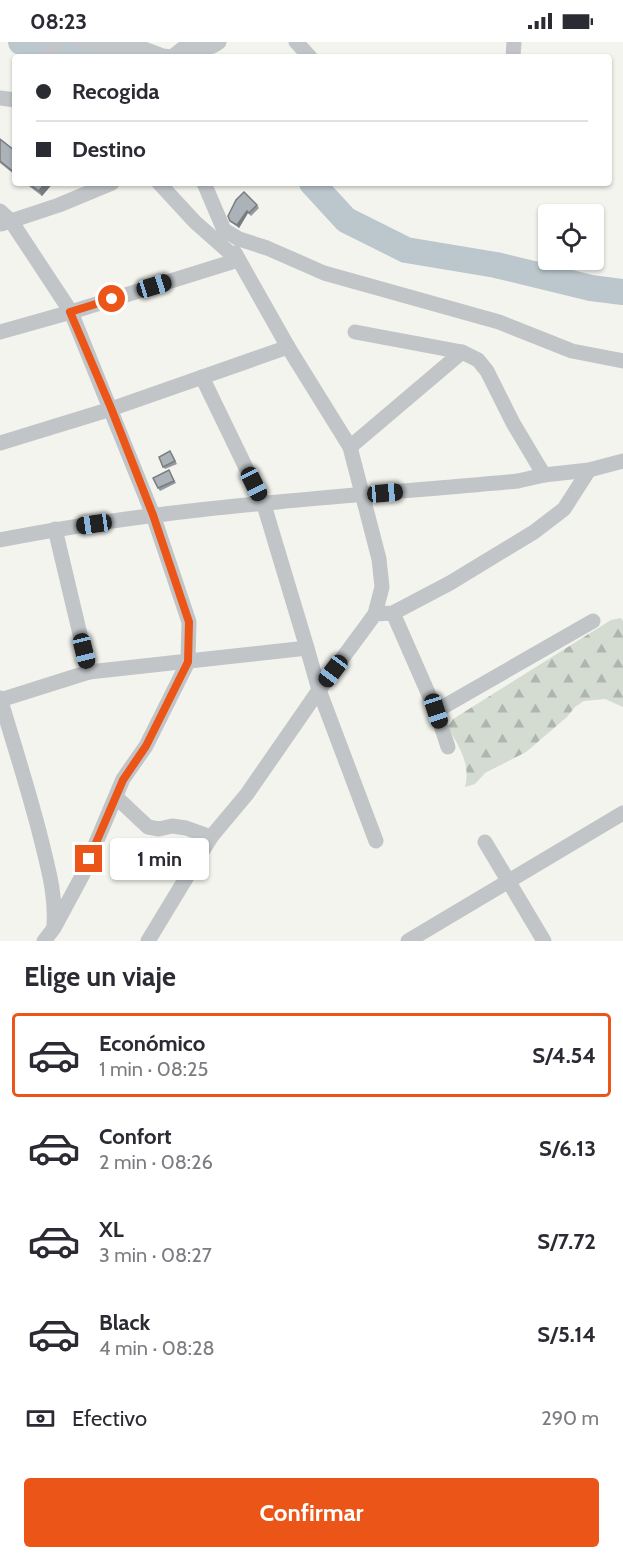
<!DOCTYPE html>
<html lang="es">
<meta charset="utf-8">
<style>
:root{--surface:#fff;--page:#f7f7f7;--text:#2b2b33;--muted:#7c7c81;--line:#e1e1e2;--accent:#eb5518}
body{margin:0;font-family:Cabin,sans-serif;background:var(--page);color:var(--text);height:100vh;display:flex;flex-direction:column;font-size:22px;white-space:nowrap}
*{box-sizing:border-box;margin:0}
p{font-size:20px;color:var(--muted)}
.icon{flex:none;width:33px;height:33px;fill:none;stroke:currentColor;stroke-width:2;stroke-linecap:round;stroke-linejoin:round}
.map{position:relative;height:899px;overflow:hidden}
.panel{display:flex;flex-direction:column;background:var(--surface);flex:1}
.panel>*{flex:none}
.top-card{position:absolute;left:12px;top:12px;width:600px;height:132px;border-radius:6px;box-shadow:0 2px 4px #0004;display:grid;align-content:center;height:132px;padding:0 24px;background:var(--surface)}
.controls{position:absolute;left:538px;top:162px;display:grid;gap:12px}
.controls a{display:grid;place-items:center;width:66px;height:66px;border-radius:6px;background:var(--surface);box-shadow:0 2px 4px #0004;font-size:30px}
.end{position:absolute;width:27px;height:27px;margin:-14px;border:8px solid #eb5518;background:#fff;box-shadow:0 0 0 3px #fff}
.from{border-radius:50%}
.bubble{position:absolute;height:42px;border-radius:6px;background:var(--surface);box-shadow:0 2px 4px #0004;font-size:20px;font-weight:800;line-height:42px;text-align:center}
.car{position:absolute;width:18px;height:36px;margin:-18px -9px;border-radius:8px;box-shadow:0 0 4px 2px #0007;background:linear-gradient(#222 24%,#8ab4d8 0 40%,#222 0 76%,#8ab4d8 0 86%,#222 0)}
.top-card b{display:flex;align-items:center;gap:21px;height:57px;font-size:22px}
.top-card b+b{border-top:2px solid var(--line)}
.top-card i{width:15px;height:15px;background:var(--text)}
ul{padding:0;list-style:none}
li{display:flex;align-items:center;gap:18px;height:84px;margin:0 12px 9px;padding:0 12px;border:3px solid transparent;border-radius:6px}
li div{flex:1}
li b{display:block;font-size:22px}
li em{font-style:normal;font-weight:800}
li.on{border-color:var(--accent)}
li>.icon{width:54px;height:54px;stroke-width:1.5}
h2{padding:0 24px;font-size:27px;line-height:72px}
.pay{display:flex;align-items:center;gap:15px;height:66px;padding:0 24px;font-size:22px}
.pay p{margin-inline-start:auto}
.button{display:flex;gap:12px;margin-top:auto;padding:12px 24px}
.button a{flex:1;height:69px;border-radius:6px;background:var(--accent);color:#fff;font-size:24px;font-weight:800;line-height:69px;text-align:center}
.status{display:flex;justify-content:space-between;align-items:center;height:42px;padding:0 30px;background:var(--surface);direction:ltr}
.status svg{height:16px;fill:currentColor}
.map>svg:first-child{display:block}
</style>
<div class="status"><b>08:23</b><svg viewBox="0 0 49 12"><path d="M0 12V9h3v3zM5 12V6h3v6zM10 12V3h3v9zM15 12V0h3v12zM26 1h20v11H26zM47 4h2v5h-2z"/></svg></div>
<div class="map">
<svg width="623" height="899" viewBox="0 0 623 899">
<defs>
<pattern id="forest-firs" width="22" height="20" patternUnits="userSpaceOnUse" patternTransform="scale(1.5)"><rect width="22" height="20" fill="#d4dbd0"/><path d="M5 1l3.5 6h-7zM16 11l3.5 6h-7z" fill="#afb6ae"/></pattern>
</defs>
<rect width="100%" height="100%" fill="#f4f4ef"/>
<path fill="url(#forest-firs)" d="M621,576L623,579V665L605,657L584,659L575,665L567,675L526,710L485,731L475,742L465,745C471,722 459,705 448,685L453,677L611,578Z"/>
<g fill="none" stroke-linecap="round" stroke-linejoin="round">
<g stroke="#bbc7cc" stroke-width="26">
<path d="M21,0L40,8L70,11H115L137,15"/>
<path d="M312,141L346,178L406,208L496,223L591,246L623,250"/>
</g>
<g stroke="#c1c5c8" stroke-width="15">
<path d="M80,0L144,7L163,14L172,15L182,7C197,6 206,10 219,0"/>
<path d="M296,0L310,15"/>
<path d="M50,15L52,5L57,0"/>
<path d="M513,15L514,0"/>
<path d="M0,56L15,58"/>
<path d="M204,141L224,188L239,197L267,206L324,231L499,280L572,309L623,319"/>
<path d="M0,169L11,179L71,270L153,473L189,580L188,620L146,704L123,737L82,834L54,886L44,899"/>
<path d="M2,182L59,163L112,141"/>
<path d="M235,211L288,305"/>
<path d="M0,290L71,270L238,218L195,180L159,141"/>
<path d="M355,290L462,310L478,318L487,329L513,381L544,433"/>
<path d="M202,335L264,463L307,606"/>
<path d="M0,401L111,367L288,305L350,405L379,517L382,545L375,572"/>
<path d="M350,405L462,310"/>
<path d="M55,487L89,630"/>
<path d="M0,498C170,464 345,455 518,439L544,433L589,428L623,419"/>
<path d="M393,571L436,669L448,705"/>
<path d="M0,656C14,703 29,749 41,797C48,826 56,853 54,883"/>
<path d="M0,658L89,630L307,606L319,648L376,799"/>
<path d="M436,669L593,579"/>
<path d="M116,755L148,785L159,787L172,784L186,786L211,795"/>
<path d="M485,800L544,899"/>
<path d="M148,899L211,795L247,752L319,648L375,572L393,571L450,541L534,490L564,467L589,428"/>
<path d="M408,899L623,771"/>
</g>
</g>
<g fill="#93999e">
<path d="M0,97L14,108L15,107V133L0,121Z"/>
<path d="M25,141H53L42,154Z"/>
<path d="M257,163L259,166L251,174L248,171L239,186L232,181L230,179Z"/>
<path d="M172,412L177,422L165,427L163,425Z"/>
<path d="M169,428L176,441L160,449L158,446Z"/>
</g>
<g fill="#787d81">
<path d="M45,141H53L42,154L39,149Z"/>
<path d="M247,169L248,171L239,186L237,183Z"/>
</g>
<g fill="#abb2b8" stroke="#787d81" stroke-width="1.5">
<path d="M0,97L14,108L15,107V131L0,119Z"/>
<path d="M28,141H45L39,149Z"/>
<path d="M244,150L257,163L249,171L247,169L237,183L230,179L228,174L236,158Z"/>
<path d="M170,409L175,419L163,425L159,415Z"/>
<path d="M169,428L174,439L158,446L153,436Z"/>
</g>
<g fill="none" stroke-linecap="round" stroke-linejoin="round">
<path stroke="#eb5518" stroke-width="8" d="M89,817L123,738L146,704L188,620L189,580L153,473L111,366L70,270L112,257"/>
</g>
</svg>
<div class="controls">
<a><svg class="icon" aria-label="locate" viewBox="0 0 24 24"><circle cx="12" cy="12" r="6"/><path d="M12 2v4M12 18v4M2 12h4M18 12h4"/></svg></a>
</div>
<i class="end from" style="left:112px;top:257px"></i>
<i class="end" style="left:89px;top:817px"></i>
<div class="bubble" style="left:110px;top:796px;width:99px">1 min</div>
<i class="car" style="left:154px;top:244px;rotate:73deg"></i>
<i class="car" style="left:254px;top:442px;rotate:154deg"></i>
<i class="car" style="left:385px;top:451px;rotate:85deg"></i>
<i class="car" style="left:94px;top:482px;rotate:262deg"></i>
<i class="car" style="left:84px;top:609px;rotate:166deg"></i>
<i class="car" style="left:333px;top:629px;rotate:217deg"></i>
<i class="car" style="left:436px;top:669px;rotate:162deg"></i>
<div class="top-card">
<b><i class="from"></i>Recogida</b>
<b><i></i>Destino</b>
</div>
</div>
<section class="panel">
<h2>Elige un viaje</h2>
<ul>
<li class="on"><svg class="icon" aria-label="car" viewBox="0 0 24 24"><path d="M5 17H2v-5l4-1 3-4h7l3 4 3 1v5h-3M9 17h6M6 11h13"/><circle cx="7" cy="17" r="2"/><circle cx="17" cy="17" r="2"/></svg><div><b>Económico</b><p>1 min · 08:25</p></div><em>S/4.54</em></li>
<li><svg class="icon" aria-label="car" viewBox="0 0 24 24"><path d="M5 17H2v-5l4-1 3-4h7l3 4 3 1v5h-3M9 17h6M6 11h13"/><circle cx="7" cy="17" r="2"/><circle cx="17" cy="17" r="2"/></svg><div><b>Confort</b><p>2 min · 08:26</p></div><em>S/6.13</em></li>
<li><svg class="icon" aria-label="car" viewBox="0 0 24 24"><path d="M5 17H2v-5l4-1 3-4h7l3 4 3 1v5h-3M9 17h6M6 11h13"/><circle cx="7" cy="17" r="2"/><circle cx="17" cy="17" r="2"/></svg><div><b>XL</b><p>3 min · 08:27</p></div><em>S/7.72</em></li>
<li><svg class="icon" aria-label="car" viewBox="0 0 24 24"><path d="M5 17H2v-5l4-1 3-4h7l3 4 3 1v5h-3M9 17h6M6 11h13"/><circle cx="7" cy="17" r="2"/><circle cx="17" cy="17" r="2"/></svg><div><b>Black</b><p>4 min · 08:28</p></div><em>S/5.14</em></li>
</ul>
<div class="pay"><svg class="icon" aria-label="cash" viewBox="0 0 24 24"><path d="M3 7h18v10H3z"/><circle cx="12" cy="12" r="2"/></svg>Efectivo<p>290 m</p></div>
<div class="button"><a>Confirmar</a></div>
</section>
